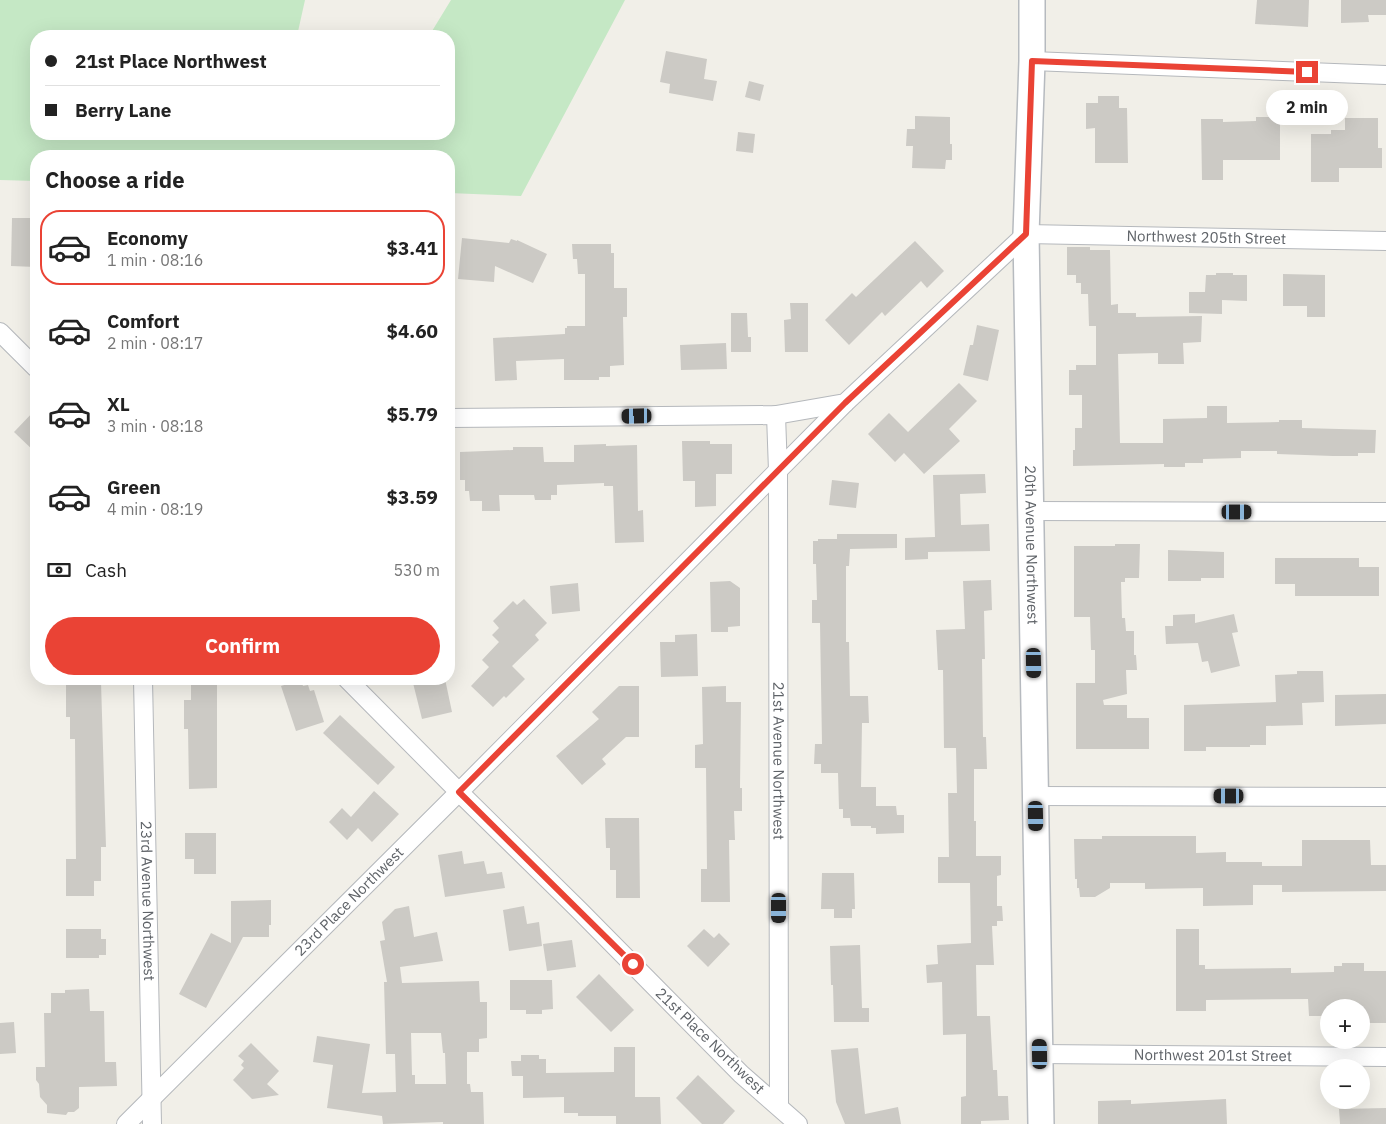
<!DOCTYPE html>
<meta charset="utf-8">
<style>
:root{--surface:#fff;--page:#f6f6f6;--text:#222;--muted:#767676;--line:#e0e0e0;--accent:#ea4335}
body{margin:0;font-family:"IBM Plex Sans",sans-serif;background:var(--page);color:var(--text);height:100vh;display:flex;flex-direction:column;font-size:19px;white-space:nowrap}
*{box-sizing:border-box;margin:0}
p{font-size:16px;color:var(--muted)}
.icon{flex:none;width:28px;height:28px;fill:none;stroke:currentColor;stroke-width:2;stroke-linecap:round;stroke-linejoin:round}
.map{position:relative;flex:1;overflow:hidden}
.details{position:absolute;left:30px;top:150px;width:425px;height:535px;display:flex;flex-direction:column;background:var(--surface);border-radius:20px;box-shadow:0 5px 20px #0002}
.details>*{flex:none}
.hud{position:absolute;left:30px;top:30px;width:425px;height:110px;border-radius:20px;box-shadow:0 5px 20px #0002;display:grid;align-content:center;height:110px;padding:0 15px;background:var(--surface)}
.controls{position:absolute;left:1320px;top:999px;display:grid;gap:10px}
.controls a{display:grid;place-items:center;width:50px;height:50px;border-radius:50%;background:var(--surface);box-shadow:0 5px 20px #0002;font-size:25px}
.end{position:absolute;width:22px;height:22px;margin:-11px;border:6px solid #ea4335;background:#fff;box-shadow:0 0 0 2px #fff}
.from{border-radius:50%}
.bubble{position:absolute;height:35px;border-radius:18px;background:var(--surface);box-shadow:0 5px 20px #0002;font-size:16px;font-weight:700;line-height:35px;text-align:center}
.car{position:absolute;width:15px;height:30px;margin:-15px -8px;border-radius:6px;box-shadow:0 0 4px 1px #0007;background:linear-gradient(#222 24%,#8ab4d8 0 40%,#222 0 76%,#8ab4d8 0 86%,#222 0)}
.hud b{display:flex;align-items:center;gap:18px;height:48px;font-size:19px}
.hud b+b{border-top:1px solid var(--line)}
.hud i{width:12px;height:12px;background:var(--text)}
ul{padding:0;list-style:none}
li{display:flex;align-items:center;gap:15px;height:75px;margin:0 10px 8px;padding:0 5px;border:2px solid transparent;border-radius:20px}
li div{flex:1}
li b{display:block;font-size:19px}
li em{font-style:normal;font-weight:700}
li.on{border-color:var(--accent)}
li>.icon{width:45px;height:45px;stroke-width:1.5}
h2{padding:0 15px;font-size:22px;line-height:60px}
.pay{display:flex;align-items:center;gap:12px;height:55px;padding:0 15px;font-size:19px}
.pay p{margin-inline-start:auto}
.cta{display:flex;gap:10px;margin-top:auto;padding:10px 15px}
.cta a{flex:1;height:58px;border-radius:30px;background:var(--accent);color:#fff;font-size:20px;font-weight:700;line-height:58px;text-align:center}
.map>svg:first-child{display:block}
</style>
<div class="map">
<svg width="1386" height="1124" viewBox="0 0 1386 1124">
<rect width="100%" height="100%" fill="#f1efe8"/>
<path fill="#c5e8c5" d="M0,0H305L297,36H36V134H449V36H429L451,0H625L521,196L449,193V156H36V181L0,180Z"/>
<g fill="#cccac5" fill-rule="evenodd">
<path d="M1257,0H1309L1308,27L1255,24Z"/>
<path d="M1341,0H1386V15H1368L1369,22L1341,23Z"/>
<path d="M666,51L707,59L704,79L717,81L713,101L669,93L670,84L660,82Z"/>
<path d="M749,81L764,85L760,101L745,97Z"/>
<path d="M1098,96H1119V108H1127L1128,163H1095V128L1086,129V103H1098Z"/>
<path d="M915,116L950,117V144H952V160H946L945,169L912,168L913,146H906L907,129H915Z"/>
<path d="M1256,117H1280V160H1223V180H1202L1201,119H1223V122L1256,121Z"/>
<path d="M1345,118H1378V148H1382V168H1339V182H1311V134H1331V130H1345Z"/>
<path d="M738,132L755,134L753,153L736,151Z"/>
<path d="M12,218H36V267L11,266Z"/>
<path d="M462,238L509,243L511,239L517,241V240L547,254L533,283L495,266L494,282L458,279Z"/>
<path d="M915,241L944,271L927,288L921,281L885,316L882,312L849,345L825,320L852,293L856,297Z"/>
<path d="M572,244H611V253H614V288H627V317H623L624,365L610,366V377H599V380H564V359L516,361L517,380L495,381L493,338L565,334V328H567V326H585V274H578L577,259H573Z"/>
<path d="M1067,247H1090V250H1110L1111,305L1118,304V313H1136V317L1202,316L1201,342L1183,343L1184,364H1158V353L1118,354L1120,443H1163V419L1207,418V406H1227V423L1279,422V420H1302V428L1376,430L1375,453H1358V456H1333L1277,454V451H1241V458L1203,459V463H1185V467H1164V464L1073,466V450H1075V428H1082V395H1069V370H1076V365H1096V326H1089L1088,294H1081V283H1076V275H1067Z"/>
<path d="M1216,273H1233V275H1247V301L1222,300V314L1189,313V292H1205L1206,275H1216Z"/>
<path d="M1283,274L1325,275V317H1307V306H1283Z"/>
<path d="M790,303H808V352H785L784,320L791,319Z"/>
<path d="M731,313H747L748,337H751V352H731Z"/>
<path d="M977,325L999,330L988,381L963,375L970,345H973Z"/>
<path d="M726,343L727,369L681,370L680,345Z"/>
<path d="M959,383L977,401L949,429L960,441L924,474L904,453L895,462L868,434L889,413L908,432Z"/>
<path d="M36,409V453L14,432Z"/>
<path d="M682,441H710V444H732V474H716V506L695,507V481H683Z"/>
<path d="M606,444V446L637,445L638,511L643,510L644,542L615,543L613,486H604V483L557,485V495H551V500H535L534,495H499L500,511H482V501H470L469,491H465V480H460V452L513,450V447H543L544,462H574V445Z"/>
<path d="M985,474L986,493L960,494L961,525L989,524L990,551L928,552V559L905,560V538L935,537L933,475Z"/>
<path d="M832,480L859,483L856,508L829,505Z"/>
<path d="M837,534H897V548L850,549L849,566H846V642H849L850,696H868L869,723H862L861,787H876V806H896L897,815H904V833L876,834V828H871V826H851L850,818H843V809H839L838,773H821V764H814L815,744H822L820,623H812V600H817L816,564H813V541H818V539H837Z"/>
<path d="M1115,544H1140L1139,578H1125V582H1121L1122,618H1125L1126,631H1134V655H1136L1137,670H1126L1127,694L1103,700L1104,705H1127V718H1149V749H1076V683H1095V650H1091L1090,617H1074V546H1115Z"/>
<path d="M1168,550L1224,552V578H1201V581H1168Z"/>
<path d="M1275,558H1359V567H1379V596H1295V584H1275Z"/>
<path d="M991,580L992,610L984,611L985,659H982L983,737H986L987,769H974V821H976V856H1001V875L997,876V906H1002L1003,921H997V926H992L994,965H976L977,1016H990L993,1070H997L998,1096H1008L1009,1120L981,1121V1124H961V1097L966,1096V1034L943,1035L942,982L927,983L926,965L938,964L937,945L971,943L970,883H938V857H949L948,793H957L956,748H944L943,670H938L936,630L965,629L963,581Z"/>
<path d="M730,581L740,588V626L728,627V632H711L710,582Z"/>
<path d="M578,583L580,611L552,614L550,586Z"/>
<path d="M524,599L547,623L535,635L539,640L512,666L525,679L506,698L504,696L493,707L471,686L489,667L482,660L499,642L492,635L499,628L493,621L513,601L517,605Z"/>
<path d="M1195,614V623L1234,614L1238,632L1232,633L1240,666L1211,673L1208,661L1202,662L1198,643L1166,644L1165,626H1173V615Z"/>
<path d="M697,634L698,676L661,677L660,642H675V635Z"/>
<path d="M1297,671H1323L1324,702L1302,703L1303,725L1266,726V745H1250V747H1206V751H1184V705L1276,702L1275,675L1297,674Z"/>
<path d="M412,679H445L452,712L422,719Z"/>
<path d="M301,680L303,686L308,685L310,691L314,690L324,722L296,731L281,686Z"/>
<path d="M191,681H217V788L189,789L188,729H184V700H191Z"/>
<path d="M101,682L106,847H101V881H94V896H66V859H76L75,739H70V717H66V683Z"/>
<path d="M619,686H639V737H626L602,759L606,764L582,785L556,756L599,719L592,712Z"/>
<path d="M726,686V702H741L740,788H742V811H734L735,840H729L730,902H701V869H707L706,768H695V745L703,744L702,687Z"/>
<path d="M1386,694V724L1335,726V695Z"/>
<path d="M340,715L395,767L378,785L323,733Z"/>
<path d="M374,791L399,814L372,842L358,828L347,840L329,822L342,808L351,817Z"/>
<path d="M605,818H639L640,898H616V870H610V848H606Z"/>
<path d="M185,833H216V874H194V859H185Z"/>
<path d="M1102,836H1196V853L1226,852V862H1262V866H1302V840H1370L1371,865H1386V891L1282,892V885H1253V905L1203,906V888L1145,889V883H1110V888L1095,897H1080L1079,888H1077V879H1075L1074,839H1102Z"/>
<path d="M462,851L464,864L484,861L487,874L502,872L505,888L445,897L438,855Z"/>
<path d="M822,873H854L855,909H852V918H834V909H821Z"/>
<path d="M271,900V925H269V937H243L206,1008L179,994L211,933L231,943V901Z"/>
<path d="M409,906L414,937L437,932L443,961L400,967L402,983L479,981L480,1002H487V1038L479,1039V1052H467V1084H470L471,1092H483L484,1124H443V1122L383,1124L382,1116L327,1108L333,1065L313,1062L317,1036L370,1044L362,1093L396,1092L395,1054H386L384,982H387L380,941L385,940L382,922L395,909ZM411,1033H441L443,1053H445L446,1084H415V1075H412Z"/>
<path d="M524,906L527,924L539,922L542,946L509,951L503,910Z"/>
<path d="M66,929H101V939H106V955H99V958H66Z"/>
<path d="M704,929L714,938L719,933L730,944L708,967L687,946Z"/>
<path d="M1176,929H1199V965H1205V969L1291,968V973L1334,972V966H1342V963H1364V971H1386V1023H1364V1021H1361V1008H1329V1016H1309L1308,999L1206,1000V1011H1176Z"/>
<path d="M572,940L576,967L547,971L543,944Z"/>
<path d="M860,945L862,1008H869V1022H834L833,985H831L830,946Z"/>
<path d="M599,974L634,1010L611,1032L576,997Z"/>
<path d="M510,980H552L553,1009L542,1010V1014H526V1010H510Z"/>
<path d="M89,989L90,1011H104L105,1062H116L117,1086L79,1087V1108L74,1112H68L66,1115L47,1113V1105L40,1097L39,1084L36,1080V1067H45L44,1013H51V993H65V990Z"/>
<path d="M14,1022L16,1053L0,1054V1023Z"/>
<path d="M251,1043L279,1071L267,1084L279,1095L252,1099L233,1080L244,1068L241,1065L244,1061L238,1056Z"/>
<path d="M614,1047H635V1097H660L661,1124H616V1116H578V1113H564V1097L523,1098V1076H512L511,1061H521V1055H539V1059H546V1073L614,1072Z"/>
<path d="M858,1048L865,1114L898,1107L901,1124H845L836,1102L831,1050Z"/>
<path d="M698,1075L735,1111L723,1124H702L676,1098Z"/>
<path d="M1226,1099L1227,1124H1098V1101L1131,1100V1104Z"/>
<path d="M1386,1108V1124H1340L1339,1109Z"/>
</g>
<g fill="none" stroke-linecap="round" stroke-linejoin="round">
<g stroke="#b5b8bc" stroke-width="20">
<g id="street">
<path d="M1032,61L1386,75"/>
<path d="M0,332L36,368"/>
<path id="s1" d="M776,415L778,471L779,1106"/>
<path id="s2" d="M449,418L776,415L845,403L1026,234L1386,241"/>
<path d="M1031,511L1386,512"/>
<path id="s3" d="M143,679L152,1124"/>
<path d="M1036,796L1386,797"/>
<path id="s4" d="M1039,1054L1386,1057"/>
<path id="s5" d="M126,1124L459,792L347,679"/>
<path d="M798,1124L741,1074L579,910L459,792L845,403"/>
</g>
</g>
<g stroke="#b6babf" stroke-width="28">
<g id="secondary">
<path id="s6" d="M1032,0V61L1026,234L1041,1124"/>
</g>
</g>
<use href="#street" stroke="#fff" stroke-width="18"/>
<use href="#secondary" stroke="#fff" stroke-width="25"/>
</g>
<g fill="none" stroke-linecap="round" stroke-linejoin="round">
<path stroke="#ea4335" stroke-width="6" d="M633,964L459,792L845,403L1026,234L1032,61L1307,72"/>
</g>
<g text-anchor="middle" stroke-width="4.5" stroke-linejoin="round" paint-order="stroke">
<g font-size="15" fill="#5f6368" stroke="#fff">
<text dy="5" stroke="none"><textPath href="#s2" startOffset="825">Northwest 205th Street</textPath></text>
<text dy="5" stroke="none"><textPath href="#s6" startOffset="545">20th Avenue Northwest</textPath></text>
<text dy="5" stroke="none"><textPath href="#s1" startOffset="346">21st Avenue Northwest</textPath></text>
<text dy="5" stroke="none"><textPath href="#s3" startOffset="222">23rd Avenue Northwest</textPath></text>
<text dy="5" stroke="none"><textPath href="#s5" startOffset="315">23rd Place Northwest</textPath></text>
<text transform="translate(710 1041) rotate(44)" y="5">21st Place Northwest</text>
<text dy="5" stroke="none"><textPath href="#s4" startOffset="174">Northwest 201st Street</textPath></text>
</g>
</g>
</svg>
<div class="controls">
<a>+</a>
<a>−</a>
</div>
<i class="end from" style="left:633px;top:964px"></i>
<i class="end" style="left:1307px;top:72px"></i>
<div class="bubble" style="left:1266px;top:90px;width:82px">2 min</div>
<i class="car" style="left:637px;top:416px;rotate:269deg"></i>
<i class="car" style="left:1237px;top:512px;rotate:90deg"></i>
<i class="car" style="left:1034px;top:663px;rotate:179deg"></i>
<i class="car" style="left:1229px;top:796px;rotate:270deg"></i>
<i class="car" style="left:1036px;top:816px;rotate:179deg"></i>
<i class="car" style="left:779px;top:908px;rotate:180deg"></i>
<i class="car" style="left:1040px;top:1054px;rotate:359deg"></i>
<div class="hud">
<b><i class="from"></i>21st Place Northwest</b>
<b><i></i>Berry Lane</b>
</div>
<section class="details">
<h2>Choose a ride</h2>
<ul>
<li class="on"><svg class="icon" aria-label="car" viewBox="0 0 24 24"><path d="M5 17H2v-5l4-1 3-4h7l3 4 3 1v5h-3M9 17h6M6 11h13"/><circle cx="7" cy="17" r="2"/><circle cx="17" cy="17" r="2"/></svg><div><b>Economy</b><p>1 min · 08:16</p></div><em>$3.41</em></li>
<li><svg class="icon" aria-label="car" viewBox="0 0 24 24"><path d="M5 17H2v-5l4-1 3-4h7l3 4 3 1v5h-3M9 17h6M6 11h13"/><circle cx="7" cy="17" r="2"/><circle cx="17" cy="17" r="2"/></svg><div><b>Comfort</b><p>2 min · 08:17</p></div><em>$4.60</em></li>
<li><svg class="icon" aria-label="car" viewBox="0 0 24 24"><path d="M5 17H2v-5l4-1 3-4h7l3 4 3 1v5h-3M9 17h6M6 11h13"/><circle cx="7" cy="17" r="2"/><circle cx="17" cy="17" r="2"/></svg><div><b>XL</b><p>3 min · 08:18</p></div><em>$5.79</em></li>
<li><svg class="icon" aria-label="car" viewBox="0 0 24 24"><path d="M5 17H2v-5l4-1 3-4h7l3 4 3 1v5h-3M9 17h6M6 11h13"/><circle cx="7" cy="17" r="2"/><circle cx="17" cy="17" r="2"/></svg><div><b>Green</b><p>4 min · 08:19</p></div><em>$3.59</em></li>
</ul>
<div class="pay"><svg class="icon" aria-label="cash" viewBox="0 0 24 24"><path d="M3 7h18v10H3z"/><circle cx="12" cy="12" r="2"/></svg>Cash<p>530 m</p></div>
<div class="cta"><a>Confirm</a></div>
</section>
</div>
